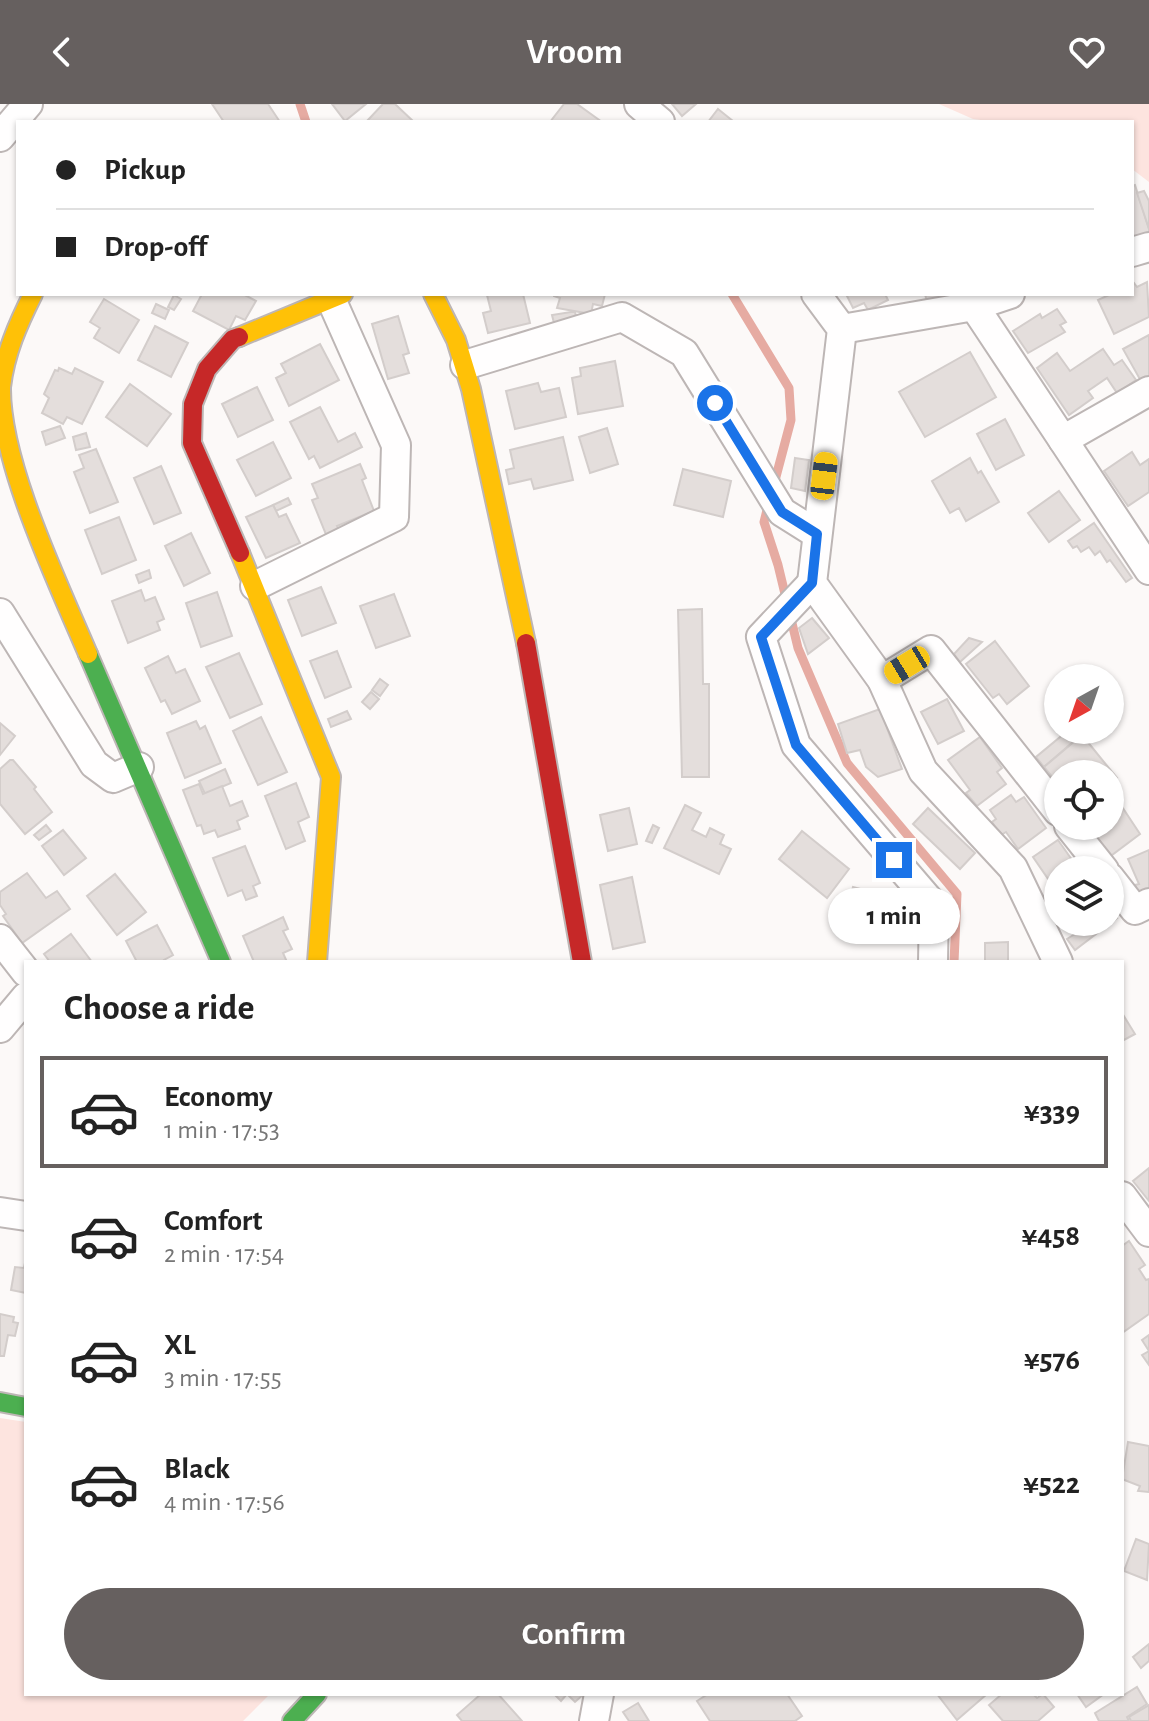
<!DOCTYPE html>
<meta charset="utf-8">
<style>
:root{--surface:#fff;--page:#f2f2f2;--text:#222;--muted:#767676;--line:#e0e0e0;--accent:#66605f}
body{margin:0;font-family:"Alegreya Sans",sans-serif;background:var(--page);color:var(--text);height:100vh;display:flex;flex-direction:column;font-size:30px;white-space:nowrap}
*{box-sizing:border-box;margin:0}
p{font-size:26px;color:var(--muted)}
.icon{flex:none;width:44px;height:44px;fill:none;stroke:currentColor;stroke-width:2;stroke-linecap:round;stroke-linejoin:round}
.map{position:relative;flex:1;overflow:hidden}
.drawer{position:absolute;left:24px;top:856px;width:1100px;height:736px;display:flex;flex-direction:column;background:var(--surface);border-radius:0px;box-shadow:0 2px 6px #0004}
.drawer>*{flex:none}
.banner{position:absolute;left:16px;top:16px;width:1118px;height:176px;border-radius:0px;box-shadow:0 2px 6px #0004;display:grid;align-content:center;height:176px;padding:0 40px;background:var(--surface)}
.needle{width:52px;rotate:220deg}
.controls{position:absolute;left:1044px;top:560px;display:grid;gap:16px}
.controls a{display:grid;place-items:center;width:80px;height:80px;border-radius:50%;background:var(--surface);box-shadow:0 2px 6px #0004;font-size:40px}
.end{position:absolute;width:36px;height:36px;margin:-18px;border:10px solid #1a73e8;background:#fff;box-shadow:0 0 0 4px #fff}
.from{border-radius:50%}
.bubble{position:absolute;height:56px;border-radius:28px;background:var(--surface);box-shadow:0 2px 6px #0004;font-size:26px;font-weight:600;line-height:56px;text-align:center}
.car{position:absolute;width:24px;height:48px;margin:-24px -12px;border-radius:10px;box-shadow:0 0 6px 2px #0007;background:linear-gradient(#f5c518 24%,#345 0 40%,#f5c518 0 76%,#345 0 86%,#f5c518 0)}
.banner b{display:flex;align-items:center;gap:28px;height:76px;font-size:30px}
.banner b+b{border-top:2px solid var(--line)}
.banner i{width:20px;height:20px;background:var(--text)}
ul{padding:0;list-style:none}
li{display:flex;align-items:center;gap:24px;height:112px;margin:0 16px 12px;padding:0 24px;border:4px solid transparent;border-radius:0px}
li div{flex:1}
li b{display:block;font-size:30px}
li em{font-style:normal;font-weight:600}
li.active{border-color:var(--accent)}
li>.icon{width:72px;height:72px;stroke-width:1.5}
h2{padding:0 40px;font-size:36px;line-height:96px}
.primary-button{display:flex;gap:16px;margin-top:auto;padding:16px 40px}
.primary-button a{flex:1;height:92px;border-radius:48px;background:var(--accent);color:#fff;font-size:32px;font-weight:600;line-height:92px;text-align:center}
header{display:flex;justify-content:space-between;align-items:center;height:104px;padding:0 40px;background:var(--accent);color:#fff;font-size:36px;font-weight:600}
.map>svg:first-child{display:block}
</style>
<header><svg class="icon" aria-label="back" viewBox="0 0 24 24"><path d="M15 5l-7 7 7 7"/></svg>Vroom<svg class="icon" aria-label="heart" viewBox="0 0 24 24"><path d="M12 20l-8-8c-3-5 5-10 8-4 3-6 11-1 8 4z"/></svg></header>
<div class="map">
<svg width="1149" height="1617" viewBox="0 0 1149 1617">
<rect width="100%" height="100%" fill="#fcf9f8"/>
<g fill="#fde4df">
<path d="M939,0H1149V78L1132,65V18H996L973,15Z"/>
<path d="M0,1314L26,1318V1590H270L243,1617H0Z"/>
</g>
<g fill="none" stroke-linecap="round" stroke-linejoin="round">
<g stroke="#e6aba2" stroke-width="9">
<path d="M300,0L306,18"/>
<path d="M732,190L789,284L791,316L773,384"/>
<path d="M769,398L764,418L778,461L798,544L847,659L957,790L954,858"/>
</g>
</g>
<g fill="#e4dedc" stroke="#d3cdcb" stroke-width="2">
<path d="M212,0H268L280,18H224Z"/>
<path d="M332,0H366L345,17Z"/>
<path d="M383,0H395L414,18H366Z"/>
<path d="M564,0H577L602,18H550Z"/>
<path d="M672,0H696L682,12Z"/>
<path d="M718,5L733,17L732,18H708Z"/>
<path d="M1135,81L1149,125V135L1132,141V82Z"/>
<path d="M1144,87L1149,97V125L1137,89Z"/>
<path d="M1147,178L1149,213L1114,230L1098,196L1111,190H1132V180L1134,179L1137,183Z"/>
<path d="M202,190H243L256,197L245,216L236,212L229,226L193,207Z"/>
<path d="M493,190H523L530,219L488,229L483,209L491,207L487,191Z"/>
<path d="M554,190H605L602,202L593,200L591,210L557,204L560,194L554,192Z"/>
<path d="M846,190H885L888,196L868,206L864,199L853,204Z"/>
<path d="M925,190H957L927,198Z"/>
<path d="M174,191L181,195L174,206L168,203Z"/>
<path d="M104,195L139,216L119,249L94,234L100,224L90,218Z"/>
<path d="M156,200L169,206L165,215L152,209Z"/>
<path d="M1057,205L1066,218L1060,221L1065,228L1028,249L1013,227L1040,210L1042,214Z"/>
<path d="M571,208H575L578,221L556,227L552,211Z"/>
<path d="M398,212L409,249L403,251L409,269L388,275L372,220Z"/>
<path d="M155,222L188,239L171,273L138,256Z"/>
<path d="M1149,231V275L1142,279L1123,245Z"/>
<path d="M320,240L339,276L289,302L276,274L286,269L281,260Z"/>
<path d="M1103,245L1114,261L1122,256L1136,276L1117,289L1107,274L1088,287L1093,294L1069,311L1037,264L1057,249L1070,267Z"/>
<path d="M970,248L996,293L925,333L899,288Z"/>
<path d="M615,257L623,302L578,310L572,274L581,272L580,264Z"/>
<path d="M59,264L72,270L75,264L103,278L82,320L67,313L63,320L42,309L49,294L44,290L55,266L58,267Z"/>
<path d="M538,279L541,288L559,284L566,313L515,325L506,287Z"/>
<path d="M130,280L171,310L147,342L106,313Z"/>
<path d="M257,283L273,316L238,333L222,300Z"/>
<path d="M320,303L338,338L355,329L362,343L320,364L314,352L309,355L290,318Z"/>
<path d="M1005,315L1024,351L996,366L977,330Z"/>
<path d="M60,322L65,334L46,341L42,328Z"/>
<path d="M607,324L618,360L590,369L579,333Z"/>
<path d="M86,329L90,343L76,346L73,333Z"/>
<path d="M563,333L573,376L534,385L531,375L509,380L506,366L514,364L510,346Z"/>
<path d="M273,338L291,374L256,392L237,356Z"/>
<path d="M96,345L118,398L90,409L74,368L84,364L79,351Z"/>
<path d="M1132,348L1140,361L1149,355V388L1128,402L1104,367Z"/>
<path d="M795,354L809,356L805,387L791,384Z"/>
<path d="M970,354L978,369L981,367L999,398L966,417L959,404L950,409L932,377Z"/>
<path d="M360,360L366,374L362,376L374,407L337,422L340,427L327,433L312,396L318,394L312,380Z"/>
<path d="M161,362L181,409L154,420L134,374Z"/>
<path d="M683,365L731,377L723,413L674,401Z"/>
<path d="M1059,387L1080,416L1049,438L1028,409Z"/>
<path d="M288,394L291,400L276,407L273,401Z"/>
<path d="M273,401L279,413L286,410L300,439L266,454L246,413Z"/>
<path d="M119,413L136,456L102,470L85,426Z"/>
<path d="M1094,419L1132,474L1126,478L1110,456L1107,458L1100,447L1095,451L1089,443L1081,448L1077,442L1073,444L1068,437Z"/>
<path d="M191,429L210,469L184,482L165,442Z"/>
<path d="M149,466L151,474L139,479L136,471Z"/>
<path d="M321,483L336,519L302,532L288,496Z"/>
<path d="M141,486L145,497L155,493L164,515L157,518L160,526L128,539L112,497Z"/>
<path d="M217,488L232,532L201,543L186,499Z"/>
<path d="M394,490L410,532L376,544L360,502Z"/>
<path d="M702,505L703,580H709V673H682L678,506Z"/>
<path d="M812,514L829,534L808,550L799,524Z"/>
<path d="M969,534L982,538L960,558L954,550Z"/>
<path d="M995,537L1029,582L1007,600L999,590L993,594L966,560Z"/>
<path d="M337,547L351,583L325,594L310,557Z"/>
<path d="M239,549L262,600L230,614L206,563Z"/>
<path d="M168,552L176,569L185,565L200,597L172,610L165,596L161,598L145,564Z"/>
<path d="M380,575L388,581L380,592L372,586Z"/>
<path d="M371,588L379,595L370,605L362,598Z"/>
<path d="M947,595L964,627L938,640L921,608Z"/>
<path d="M880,605L902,665L878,673L866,663L860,646L847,649L838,620Z"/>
<path d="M347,607L351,615L331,623L328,615Z"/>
<path d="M261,613L287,668L258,681L233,627Z"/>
<path d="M196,617L200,625L205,622L221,659L185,674L167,629Z"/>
<path d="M0,619L15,632L0,651Z"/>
<path d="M1073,626H1078L1082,631L1073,638L1066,631Z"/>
<path d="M1065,629L1073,638L1044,663L1036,653Z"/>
<path d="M1082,631L1117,674L1110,680V670H1058V680L1044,663Z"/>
<path d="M980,633L1002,664L997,668L1006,680L977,702L966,689L970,686L948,656Z"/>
<path d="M10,656H13L36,683L34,685L52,708L25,730L0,700V665Z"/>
<path d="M225,665L231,679L205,690L199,677Z"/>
<path d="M296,679L309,713L298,718L305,737L286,745L265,692Z"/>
<path d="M199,680L203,690L222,682L230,702L242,697L248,712L237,717L240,725L218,733L215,726L204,730L201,721L197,722L183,686Z"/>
<path d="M1111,686L1140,730L1108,754L1084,722H1110Z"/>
<path d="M1011,691L1016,698L1024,693L1046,724L1018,745L1006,728L1001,731L992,718L996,715L990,706Z"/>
<path d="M685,701L701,709L692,726L706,733L710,724L724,731L720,740L731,745L719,770L664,744Z"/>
<path d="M629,704L637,740L608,747L600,711Z"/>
<path d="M928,704L975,749L960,765L913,720Z"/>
<path d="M46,721L51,727L39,736L34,731Z"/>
<path d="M653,721L659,724L652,739L646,737Z"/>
<path d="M63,726L86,754L64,771L42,742Z"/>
<path d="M802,727L849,765L827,794L779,755Z"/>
<path d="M1058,736L1075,760L1080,756L1087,766H1058V783L1055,785L1033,753Z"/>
<path d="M245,742L260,779L253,782L257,792L246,796L242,786L228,792L213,754Z"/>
<path d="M1149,746V790L1140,794L1135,781L1139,780L1128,755Z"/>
<path d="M27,769L46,794L57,787L70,805L22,839L3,812L6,810L0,801V788Z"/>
<path d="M115,770L146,808L117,831L87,792Z"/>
<path d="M632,773L645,838L613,845L600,781Z"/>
<path d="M853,783L875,789L866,822L846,817L847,811L842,810L845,797L849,798Z"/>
<path d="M1110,804L1117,814L1075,846L1067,835L1075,830L1066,818H1110Z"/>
<path d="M283,813L288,825L283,827L292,845L283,849L287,858H254L243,832Z"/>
<path d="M157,821L173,851L164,856L165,858H137L126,837Z"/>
<path d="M71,830L92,858H50L44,850Z"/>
<path d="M1008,838V858H985V839Z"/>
<path d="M1122,909L1135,930L1122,937Z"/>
<path d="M1149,1064V1097L1133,1077Z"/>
<path d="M1129,1137L1145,1161L1139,1165L1146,1176L1149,1175V1210L1122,1229V1142Z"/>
<path d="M26,1154V1189L11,1186L15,1163L24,1164Z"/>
<path d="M0,1210L14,1213L13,1218L18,1219L15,1232L8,1231L4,1252H0Z"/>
<path d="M1149,1231V1261L1142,1251L1149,1247L1142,1236Z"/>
<path d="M1128,1338L1149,1342V1388L1138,1387L1140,1382L1122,1375Z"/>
<path d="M1136,1435L1149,1440L1147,1476L1124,1467Z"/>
<path d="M1149,1540V1557L1141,1564L1133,1553Z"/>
<path d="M1137,1583L1147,1600L1127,1613L1129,1617H1099L1095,1609Z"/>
<path d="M481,1590H498L522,1617H462L457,1611Z"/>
<path d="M554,1590H584L575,1598L567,1590L561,1597Z"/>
<path d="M708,1590H787L802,1612L795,1617H710L697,1597Z"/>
<path d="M937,1590H987L957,1616Z"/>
<path d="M1002,1590H1033L1037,1594L1043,1590L1054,1603L1038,1617H1003L989,1601Z"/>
<path d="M1077,1590H1104L1086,1603Z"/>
<path d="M638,1599L649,1617H629L623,1608Z"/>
<path d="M1149,1601V1617H1131L1129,1613Z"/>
</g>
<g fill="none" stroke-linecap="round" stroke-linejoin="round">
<g stroke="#bdb6b5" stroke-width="32">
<g id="street">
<path d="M639,0L660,18"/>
<path d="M0,33L28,0"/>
<path d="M1132,148L1149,143"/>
<path d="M816,190L842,225L812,479L882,576L923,667L1013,764L1058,858"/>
<path d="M974,202L1063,336L1149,287"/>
<path d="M842,225L974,202L1010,190"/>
<path d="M465,261L622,213L684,249L782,408L817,430"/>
<path d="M1063,336L1149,466"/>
<path d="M812,479L761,533L796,641L934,802L933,858"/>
<path d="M255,482L394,413L396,341L331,195"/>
<path d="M0,509L94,660L113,674L139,663"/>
<path d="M882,576L931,546L1058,707"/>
<path d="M1069,722L1104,766"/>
<path d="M1110,774L1135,806L1149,799"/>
<path d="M0,835L26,868"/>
<path d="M0,924L26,893"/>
<path d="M1122,1092L1149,1128"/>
<path d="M0,1108L26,1112"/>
<path d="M594,1617L599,1590"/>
</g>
</g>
<g stroke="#bdb6b5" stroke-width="22">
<g id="fast">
<path d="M88,550L221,858"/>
<path d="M0,1298L26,1303"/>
<path d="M292,1617L317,1590"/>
</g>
</g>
<g stroke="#bdb6b5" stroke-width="22">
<g id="slow">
<path d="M33,190C18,220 5,249 1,283C0,359 58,479 88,550"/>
<path d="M433,190L456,236L471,285L526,539"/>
<path d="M239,233L343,190"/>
<path d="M240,449L331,673L317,858"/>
</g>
</g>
<g stroke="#bdb6b5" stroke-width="22">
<g id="jam">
<path d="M239,233L233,235L207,265L193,300L192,339L240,449"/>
<path d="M526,539L582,858"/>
</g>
</g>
<use href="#street" stroke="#fffefe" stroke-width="28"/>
<use href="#fast" stroke="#4caf50" stroke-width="18"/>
<use href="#slow" stroke="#ffc107" stroke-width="18"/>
<use href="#jam" stroke="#c62828" stroke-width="18"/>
</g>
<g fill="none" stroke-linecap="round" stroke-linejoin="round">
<path stroke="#1a73e8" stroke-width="10" d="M715,299L782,408L817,430L812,479L761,533L796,641L894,756"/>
</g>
</svg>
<div class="controls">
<a><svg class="needle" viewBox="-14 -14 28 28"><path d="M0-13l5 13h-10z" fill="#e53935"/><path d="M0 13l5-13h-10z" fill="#767676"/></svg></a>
<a><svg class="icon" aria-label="locate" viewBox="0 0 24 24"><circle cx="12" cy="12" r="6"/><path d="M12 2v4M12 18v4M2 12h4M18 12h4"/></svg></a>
<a><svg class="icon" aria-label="layers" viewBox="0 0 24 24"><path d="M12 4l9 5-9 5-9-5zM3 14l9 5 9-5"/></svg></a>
</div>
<i class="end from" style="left:715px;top:299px"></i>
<i class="end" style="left:894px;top:756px"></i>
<div class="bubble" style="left:828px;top:784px;width:132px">1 min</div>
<i class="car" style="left:824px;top:372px;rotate:7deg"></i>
<i class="car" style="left:907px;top:561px;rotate:239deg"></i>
<div class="banner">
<b><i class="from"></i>Pickup</b>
<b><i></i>Drop-off</b>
</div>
<section class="drawer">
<h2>Choose a ride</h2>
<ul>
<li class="active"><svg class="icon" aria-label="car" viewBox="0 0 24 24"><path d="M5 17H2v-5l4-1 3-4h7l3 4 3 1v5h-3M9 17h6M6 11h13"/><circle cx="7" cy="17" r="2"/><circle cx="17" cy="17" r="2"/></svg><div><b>Economy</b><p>1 min · 17:53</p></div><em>¥339</em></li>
<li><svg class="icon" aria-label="car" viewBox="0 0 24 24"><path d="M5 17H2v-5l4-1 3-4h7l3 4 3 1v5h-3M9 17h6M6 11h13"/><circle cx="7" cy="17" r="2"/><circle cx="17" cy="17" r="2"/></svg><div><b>Comfort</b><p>2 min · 17:54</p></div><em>¥458</em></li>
<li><svg class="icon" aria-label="car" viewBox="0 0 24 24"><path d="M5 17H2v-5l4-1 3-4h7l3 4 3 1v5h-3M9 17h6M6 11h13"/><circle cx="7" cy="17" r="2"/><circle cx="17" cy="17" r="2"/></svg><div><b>XL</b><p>3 min · 17:55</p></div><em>¥576</em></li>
<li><svg class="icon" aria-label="car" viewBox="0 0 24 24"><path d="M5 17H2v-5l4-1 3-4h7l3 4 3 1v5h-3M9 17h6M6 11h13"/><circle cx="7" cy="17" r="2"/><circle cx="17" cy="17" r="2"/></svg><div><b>Black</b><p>4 min · 17:56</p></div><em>¥522</em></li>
</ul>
<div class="primary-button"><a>Confirm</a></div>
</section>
</div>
